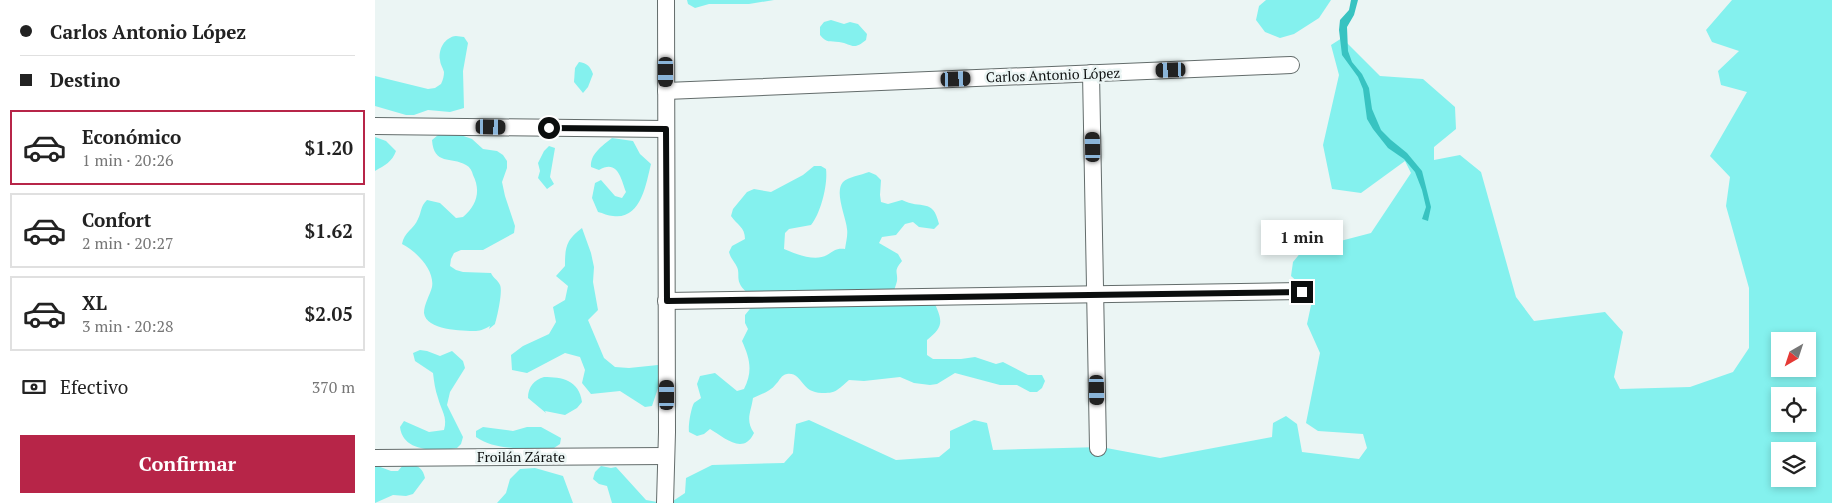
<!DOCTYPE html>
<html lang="es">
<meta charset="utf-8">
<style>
:root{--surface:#fff;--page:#f6f6f6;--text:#222;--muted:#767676;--line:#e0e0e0;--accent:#b72548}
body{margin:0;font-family:"PT Serif",serif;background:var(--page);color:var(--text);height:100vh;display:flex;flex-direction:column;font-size:19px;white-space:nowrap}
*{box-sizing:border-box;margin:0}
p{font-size:16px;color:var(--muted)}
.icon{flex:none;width:28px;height:28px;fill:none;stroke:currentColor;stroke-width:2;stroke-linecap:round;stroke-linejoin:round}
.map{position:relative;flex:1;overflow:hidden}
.details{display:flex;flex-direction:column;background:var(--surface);width:375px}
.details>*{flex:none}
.hud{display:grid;align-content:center;height:110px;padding:0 20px;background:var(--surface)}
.needle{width:32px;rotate:219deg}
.fabs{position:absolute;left:1396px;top:332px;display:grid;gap:10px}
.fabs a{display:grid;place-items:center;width:45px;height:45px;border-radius:0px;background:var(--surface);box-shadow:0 2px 8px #0003;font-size:25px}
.end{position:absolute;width:22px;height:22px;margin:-11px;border:6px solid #0b0e0e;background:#fff;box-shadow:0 0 0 2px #fff}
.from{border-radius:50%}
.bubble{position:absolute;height:35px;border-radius:0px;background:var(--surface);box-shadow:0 2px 8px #0003;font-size:16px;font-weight:700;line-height:35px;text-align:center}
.car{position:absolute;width:15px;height:30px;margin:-15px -8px;border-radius:6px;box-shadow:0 0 4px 1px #0007;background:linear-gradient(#222 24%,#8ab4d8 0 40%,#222 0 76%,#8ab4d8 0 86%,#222 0)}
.hud b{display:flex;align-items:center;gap:18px;height:48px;font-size:19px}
.hud b+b{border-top:1px solid var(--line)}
.hud i{width:12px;height:12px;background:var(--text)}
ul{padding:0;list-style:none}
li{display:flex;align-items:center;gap:15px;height:75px;margin:0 10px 8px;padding:0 10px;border:2px solid var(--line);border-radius:0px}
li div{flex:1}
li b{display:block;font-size:19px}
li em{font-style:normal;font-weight:700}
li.on{border-color:var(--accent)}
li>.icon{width:45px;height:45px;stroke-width:1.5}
.pay{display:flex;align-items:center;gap:12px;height:55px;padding:0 20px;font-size:19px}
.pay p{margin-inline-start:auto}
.button{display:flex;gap:10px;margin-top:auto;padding:10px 20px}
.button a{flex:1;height:58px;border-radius:0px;background:var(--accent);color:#fff;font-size:20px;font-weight:700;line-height:58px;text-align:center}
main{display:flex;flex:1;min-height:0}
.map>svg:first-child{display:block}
</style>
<main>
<section class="details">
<div class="hud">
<b><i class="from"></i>Carlos Antonio López</b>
<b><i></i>Destino</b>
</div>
<ul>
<li class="on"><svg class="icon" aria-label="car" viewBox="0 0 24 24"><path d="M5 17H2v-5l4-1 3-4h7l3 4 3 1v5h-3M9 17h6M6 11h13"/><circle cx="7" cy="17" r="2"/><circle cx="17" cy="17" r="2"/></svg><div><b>Económico</b><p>1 min · 20:26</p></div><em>$1.20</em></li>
<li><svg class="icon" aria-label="car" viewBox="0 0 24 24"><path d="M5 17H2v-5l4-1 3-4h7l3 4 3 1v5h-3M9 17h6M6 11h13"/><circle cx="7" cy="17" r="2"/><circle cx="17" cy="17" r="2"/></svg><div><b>Confort</b><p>2 min · 20:27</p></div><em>$1.62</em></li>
<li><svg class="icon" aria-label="car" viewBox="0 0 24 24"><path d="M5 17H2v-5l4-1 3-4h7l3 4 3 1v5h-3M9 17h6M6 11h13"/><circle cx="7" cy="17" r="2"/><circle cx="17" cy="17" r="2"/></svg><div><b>XL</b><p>3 min · 20:28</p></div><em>$2.05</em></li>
</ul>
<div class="pay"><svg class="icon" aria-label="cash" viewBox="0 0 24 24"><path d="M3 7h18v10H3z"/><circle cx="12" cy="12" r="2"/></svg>Efectivo<p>370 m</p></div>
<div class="button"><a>Confirmar</a></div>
</section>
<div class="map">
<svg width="1457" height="503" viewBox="0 0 1457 503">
<rect width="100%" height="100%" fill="#ebf5f4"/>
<g fill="#84f1ee" fill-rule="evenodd">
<path d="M312,0H399L374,4H334L320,8L313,4Z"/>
<path d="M891,0H956L944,18L919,34L905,38L890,32L881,20L884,6Z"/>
<path d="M1357,0H1457V503H295L310,493L311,478L337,465L409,463L418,453L421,424L434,420L521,460L564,457L575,448V431L599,420L612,423L618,450L726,447L785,458L897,437L898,423L911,416L922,424L927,452L984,459L992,448L988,434L943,431L931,423L945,353L932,324L938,296L916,276L918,262L927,251L996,233L1036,173L1030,161L986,193L957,189L948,145L964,75L956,45L967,38L1005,76L1048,79L1080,107L1081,129L1059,147V160L1085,155L1106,172L1141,297L1159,321L1230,312L1248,332L1239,377L1245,389L1315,387L1358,372L1374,348V288L1351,206L1355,177L1335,156L1372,92L1346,85L1343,71L1364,51L1337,42L1331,30ZM1405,341H1432V369H1405ZM1405,396H1432V424H1405ZM1405,451H1432V479H1405Z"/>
<path d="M456,20L469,24L475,22L483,24L492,34L491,40C478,51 477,44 464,42C455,41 451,43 445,35V27L449,22Z"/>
<path d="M81,36L89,37L93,43L88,71L89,108L75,112L53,110L39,115H31L0,106V76L53,89L60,88L66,84C68,80 69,76 69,72C68,68 65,64 65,60C63,49 70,37 81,36Z"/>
<path d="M204,62C212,63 215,66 218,74L213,87L208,93L199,82L200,68Z"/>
<path d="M77,132L97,139L108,149L122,151L128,155L132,161V168L127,182L130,196L140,226L139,233L108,250H86L79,253L76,259L75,266L81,270L88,272L116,273C118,278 123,280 125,285C128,291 122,318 120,324L114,329L115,326C111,328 106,331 101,331C87,331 51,330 49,313C49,304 55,295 57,287C60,270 41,251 27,244C29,232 39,229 43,219C47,211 45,207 52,200L65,203L81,218L88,217C102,205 106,191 98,175C97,171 95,167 91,165C76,156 59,166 57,140L63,135Z"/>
<path d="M0,137L11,141L21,151C17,162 10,165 0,171Z"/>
<path d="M237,138L258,141L265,154L276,164C271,184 266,220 238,216C233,216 228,213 223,212L217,198L220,183L226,180L240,196L247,198L251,192C246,179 243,159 224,170L216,167C215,154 227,146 237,138Z"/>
<path d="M174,146L180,148L175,177L179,184L172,189L163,178L165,171L163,163L169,151Z"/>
<path d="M439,166H446L451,169C453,184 446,213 436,225L414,229L410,233L409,249C421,254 440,262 452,255C459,251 461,248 470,249C471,242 473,235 472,229C471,217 459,192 468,182C473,177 486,175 494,172L501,175L506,180L505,195L506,202L513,204L527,200C546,210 558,197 564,224L559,229L544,227L538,222L530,224L521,235L507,237L504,243L523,254L527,261C518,272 523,271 522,281C521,285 519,290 518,294L560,304C568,322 568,327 552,340V355L558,359H586L600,357L621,364L628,362L653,375H667L670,381L667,388L662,392H655L642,385H625L580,373L562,384L555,385L539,383L525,377L489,381L474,380C470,383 467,387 462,390C458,393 452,393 447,393C425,393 428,372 412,374C406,375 405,380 401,384C395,392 386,394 378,398C376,412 370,420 379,433C368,456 349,437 335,429L329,434L322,436L314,432C313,426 316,408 319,403C320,402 325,399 326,398L322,384L325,376L340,373L362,391L369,389C378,371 375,359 367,341L373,329L370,323V315L379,304C376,290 373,296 366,286C362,279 364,276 363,270C362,264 356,260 354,252L357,246L370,239C370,227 362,225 356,216L358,209L372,192L379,189L396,192L428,175Z"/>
<path d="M207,228L216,253L219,267L218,282L223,310L213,320L229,358L240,367L254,368L283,365L286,379L277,406L270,407L245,391L216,394L207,383L210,370L205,357L190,353L152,373L137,370L136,355L148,346L174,334L181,322L178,307L190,300L193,286L181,276L190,266C190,247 191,240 207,228Z"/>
<path d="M45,350L52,351L65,356L77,351L88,361L90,368L75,392L72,405L88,437L86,444L82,448C62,451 28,453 25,427L29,421L54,432L69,430C73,417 66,410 63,398C60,390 59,381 58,373L40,361L38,353Z"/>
<path d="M169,377C187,377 204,380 207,402L202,408L190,415L170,411L171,413L153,398C153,387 159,380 169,377Z"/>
<path d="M108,427L138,431L152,427H166L186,438L185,444L179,448L174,449C152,448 120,451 101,437V431Z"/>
<path d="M36,464C44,466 48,469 50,478L38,494L31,496L18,495L0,503V465L16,471H23L28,465Z"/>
<path d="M226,466L236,468L241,467L271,500L288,503H237L232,486L224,484L218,479L220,472Z"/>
<path d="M160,468L188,476L198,503H122L131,493L135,479L145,469Z"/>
</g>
<path fill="#38c3c1" d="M976,0H983L979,15L972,27L973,51L977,62L987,74L994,88L997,109L1006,130L1016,140L1032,153L1047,171L1056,207L1053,221L1047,219L1051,207L1047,190L1040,172L1029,159L1013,148L998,129L992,119L988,89L983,77L967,55L964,30L965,20L974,10Z"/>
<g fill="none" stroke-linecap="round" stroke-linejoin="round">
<g stroke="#636c6b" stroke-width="18">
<g id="minor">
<path d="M716,73L723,448"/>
<path d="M291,91L916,65"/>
<path d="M0,126L291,129"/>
<path d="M291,301L927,291"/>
<path d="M0,458L291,456"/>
<path d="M290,503L292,432L291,0"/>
</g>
</g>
<use href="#minor" stroke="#fff" stroke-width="16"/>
</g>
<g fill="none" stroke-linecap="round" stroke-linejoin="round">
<path stroke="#0b0e0e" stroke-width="6" d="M174,128L291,129L292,301L927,292"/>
</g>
<g text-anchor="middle" stroke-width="5" stroke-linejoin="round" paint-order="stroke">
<g font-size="14" fill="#0b0e0e" stroke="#ebf5f4">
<text transform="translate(678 75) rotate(-2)" y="5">Carlos Antonio López</text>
<text x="146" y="462">Froilán Zárate</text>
</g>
</g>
</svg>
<div class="fabs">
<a><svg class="needle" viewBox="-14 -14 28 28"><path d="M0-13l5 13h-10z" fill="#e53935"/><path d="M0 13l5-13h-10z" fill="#767676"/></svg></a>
<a><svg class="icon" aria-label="locate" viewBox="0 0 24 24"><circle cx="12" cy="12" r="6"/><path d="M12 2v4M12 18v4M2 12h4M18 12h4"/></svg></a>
<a><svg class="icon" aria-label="layers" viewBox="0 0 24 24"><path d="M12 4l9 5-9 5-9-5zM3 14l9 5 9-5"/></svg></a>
</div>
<i class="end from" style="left:174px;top:128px"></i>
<i class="end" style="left:927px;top:292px"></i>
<div class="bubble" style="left:886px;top:220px;width:82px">1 min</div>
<i class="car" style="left:796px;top:70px;rotate:268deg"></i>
<i class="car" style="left:291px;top:72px;rotate:180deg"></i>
<i class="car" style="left:581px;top:79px;rotate:88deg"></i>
<i class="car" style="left:116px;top:127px;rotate:91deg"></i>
<i class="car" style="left:718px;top:147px;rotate:359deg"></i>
<i class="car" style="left:722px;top:390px;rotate:179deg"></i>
<i class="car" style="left:292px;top:395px;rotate:0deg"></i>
</div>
</main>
